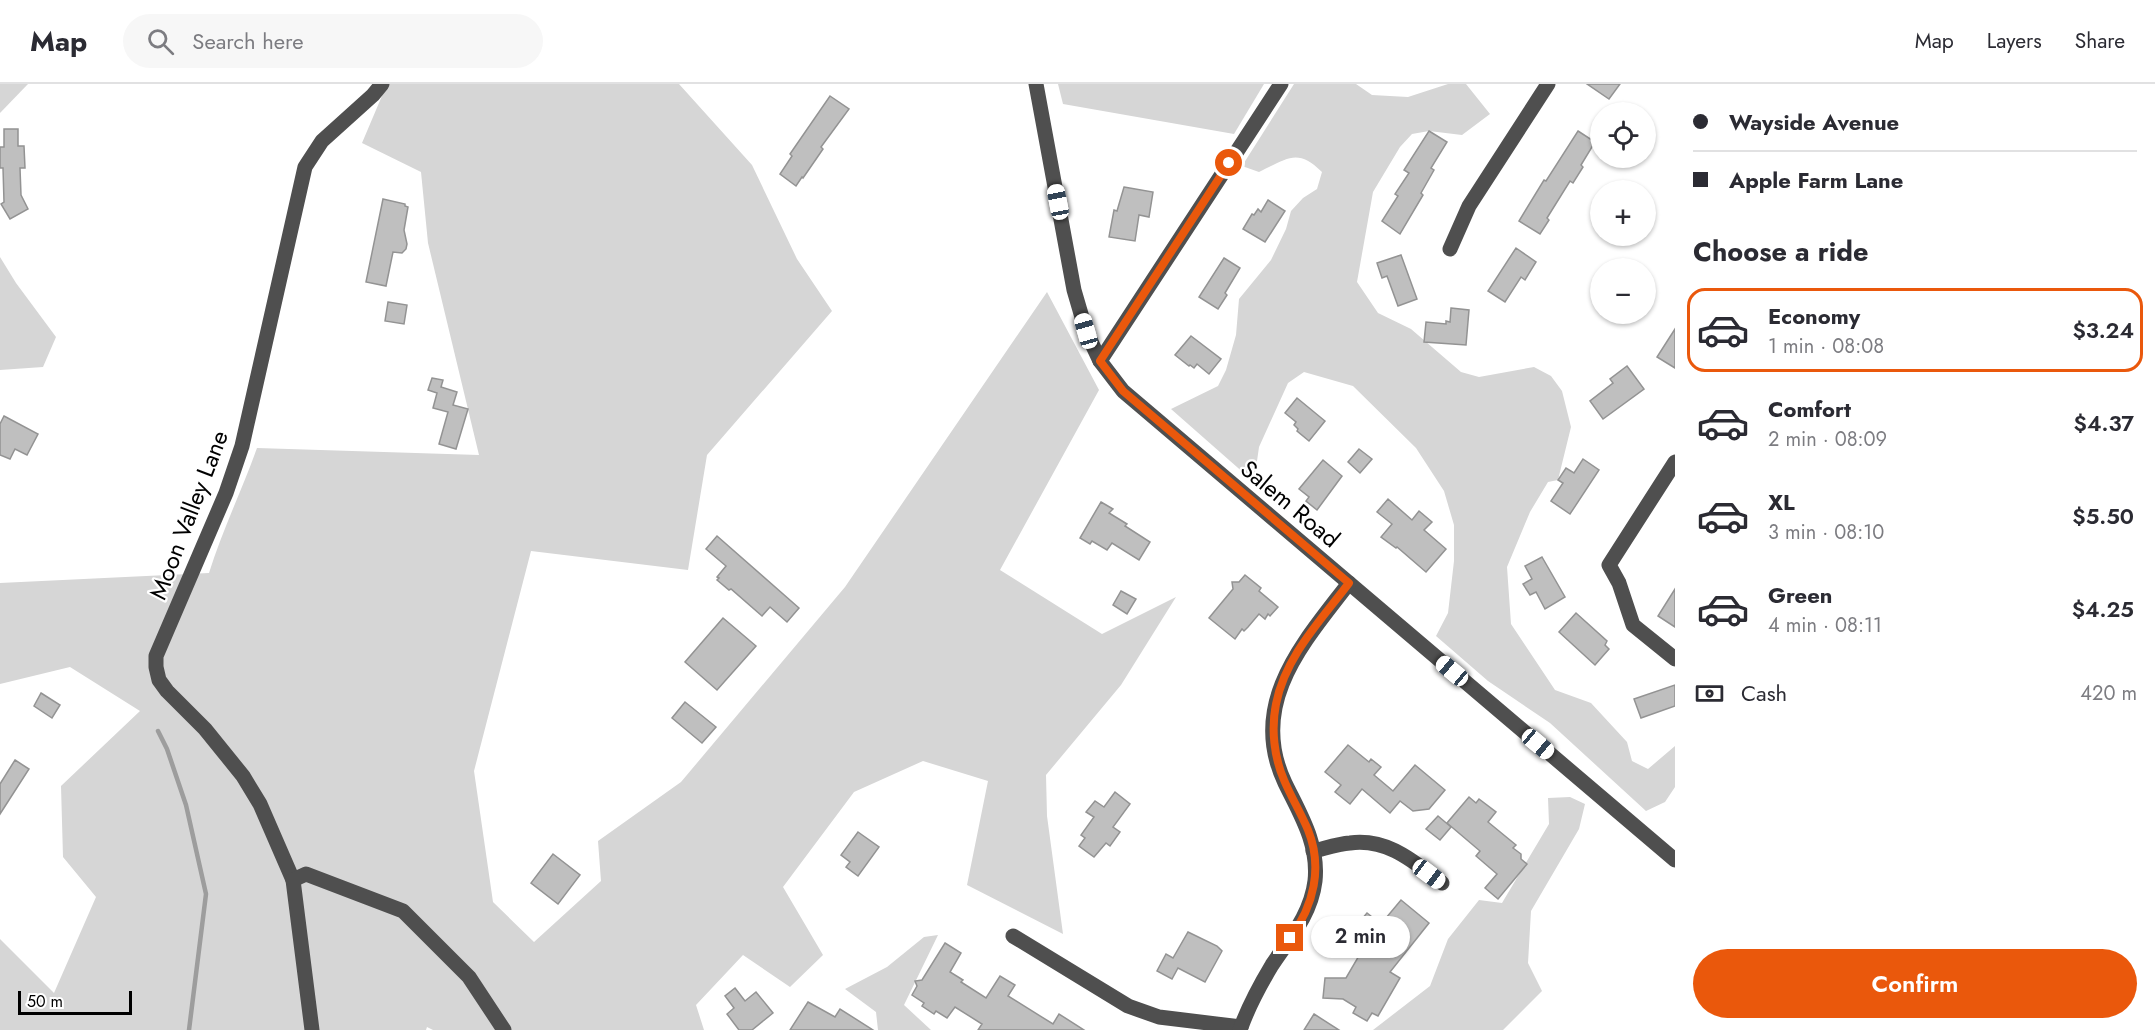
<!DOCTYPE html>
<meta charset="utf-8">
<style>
:root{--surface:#fff;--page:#f7f7f7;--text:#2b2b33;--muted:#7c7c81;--line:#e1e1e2;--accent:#ea580c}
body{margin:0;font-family:Jost,sans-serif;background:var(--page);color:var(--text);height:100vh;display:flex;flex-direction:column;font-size:22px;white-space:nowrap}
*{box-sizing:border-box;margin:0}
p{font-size:20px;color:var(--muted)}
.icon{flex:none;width:33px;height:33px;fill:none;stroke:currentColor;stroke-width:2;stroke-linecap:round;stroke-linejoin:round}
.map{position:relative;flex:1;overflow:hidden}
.panel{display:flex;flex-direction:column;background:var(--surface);width:480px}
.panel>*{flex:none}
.top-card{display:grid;align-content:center;height:132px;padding:0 18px;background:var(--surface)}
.tools{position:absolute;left:1590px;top:18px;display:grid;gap:12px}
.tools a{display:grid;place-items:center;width:66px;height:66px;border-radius:50%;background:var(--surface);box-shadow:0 2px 4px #0004;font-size:30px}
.scale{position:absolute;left:18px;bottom:15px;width:114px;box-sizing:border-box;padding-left:6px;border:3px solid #000;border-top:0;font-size:16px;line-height:21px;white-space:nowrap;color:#000;-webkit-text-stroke:4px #fff;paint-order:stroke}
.end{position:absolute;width:27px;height:27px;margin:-14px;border:8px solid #ea580c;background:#fff;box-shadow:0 0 0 3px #fff}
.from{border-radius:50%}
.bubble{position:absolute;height:42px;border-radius:21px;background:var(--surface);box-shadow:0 2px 4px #0004;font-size:20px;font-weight:600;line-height:42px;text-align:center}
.car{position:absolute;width:18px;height:36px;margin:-18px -9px;border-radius:8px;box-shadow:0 0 4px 2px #0007;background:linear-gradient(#fff 24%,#345 0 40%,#fff 0 76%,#345 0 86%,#fff 0)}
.top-card b{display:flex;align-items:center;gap:21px;height:57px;font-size:22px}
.top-card b+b{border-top:2px solid var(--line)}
.top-card i{width:15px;height:15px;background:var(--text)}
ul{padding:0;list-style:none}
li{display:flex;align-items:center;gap:18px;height:84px;margin:0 12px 9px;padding:0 6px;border:3px solid transparent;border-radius:18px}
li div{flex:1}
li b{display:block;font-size:22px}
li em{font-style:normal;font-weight:600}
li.current{border-color:var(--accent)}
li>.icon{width:54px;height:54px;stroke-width:1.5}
h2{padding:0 18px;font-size:27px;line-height:72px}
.pay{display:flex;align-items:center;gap:15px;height:66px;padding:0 18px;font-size:22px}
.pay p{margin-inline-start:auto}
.button{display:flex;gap:12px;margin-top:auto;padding:12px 18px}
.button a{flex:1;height:69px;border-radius:36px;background:var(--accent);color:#fff;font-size:24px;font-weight:600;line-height:69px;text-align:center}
header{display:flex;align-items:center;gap:36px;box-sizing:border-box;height:84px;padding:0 30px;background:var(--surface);border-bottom:2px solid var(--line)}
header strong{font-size:28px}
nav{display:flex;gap:33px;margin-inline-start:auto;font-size:21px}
.search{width:420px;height:54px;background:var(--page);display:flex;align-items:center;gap:15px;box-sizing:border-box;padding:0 21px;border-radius:33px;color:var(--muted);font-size:22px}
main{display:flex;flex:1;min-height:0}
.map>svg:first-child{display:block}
</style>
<header>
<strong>Map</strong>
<div class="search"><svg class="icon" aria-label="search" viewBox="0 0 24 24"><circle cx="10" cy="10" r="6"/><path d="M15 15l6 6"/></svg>Search here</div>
<nav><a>Map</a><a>Layers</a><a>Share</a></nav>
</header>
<main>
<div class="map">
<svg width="1675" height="946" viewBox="0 0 1675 946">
<rect width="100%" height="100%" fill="#fff"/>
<g fill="#d6d6d6">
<path d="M0,0H28L0,29Z"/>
<path d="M387,0H679L752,81L797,175L832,227L707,371L688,486L531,467L474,687L493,818L534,858L601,797L598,757L681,698L845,503L1047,208L1099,306L1000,486L1102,550L1176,513L1121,601L1046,691L1047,732L1063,850L967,801L988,697L923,677L854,708L783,803L823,871L790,903L743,871L696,921L704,946H433L427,943L426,946H0V855L54,909L96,813L63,773L61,702L140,627L70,583L0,600V499L209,489C222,447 242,406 257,364L479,371L428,159L421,88L362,59Z"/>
<path d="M1058,0H1264L1234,50L1063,20Z"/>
<path d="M1294,0H1356L1372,11L1408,13L1448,0H1466L1490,30L1462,51L1429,47L1412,50L1400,63L1373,108L1357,198L1378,229L1411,245L1461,288L1479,293L1534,283L1551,292L1562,307L1571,343L1558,396L1548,398L1530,428L1507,483L1511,540L1555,606L1591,619L1627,658L1632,677L1648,685L1675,662V703L1665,718L1646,727L1550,639L1488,597L1436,552L1448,529L1454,477V441L1444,407L1416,364L1353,302L1304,288L1288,299L1259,363L1254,398L1171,325L1218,302L1226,286L1236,251L1239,215L1271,176L1286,145L1291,127L1303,114L1317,105L1322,88C1297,63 1287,75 1259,88L1242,82Z"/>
<path d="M0,173L16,199L56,253L43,283L0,286Z"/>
<path d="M1570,713L1585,720L1579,745L1531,827L1528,879L1542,907L1503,946H1373L1430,902L1448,855L1479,816L1502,819L1549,740L1548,714Z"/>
<path d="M938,851L904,921L931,946H878L876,928L845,905L887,883L924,853Z"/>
</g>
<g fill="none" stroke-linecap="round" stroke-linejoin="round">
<path stroke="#9d9d9d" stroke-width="4.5" d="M158,647L167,665L186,721L206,810L189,946"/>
</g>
<g fill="#bfbfbf" stroke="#939393" stroke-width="1.5">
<path d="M1587,0H1620L1609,15Z"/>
<path d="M830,12L849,25L821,63L823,65L803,94L802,93L796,102L780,90L792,72L790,70Z"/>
<path d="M4,45H18V62H24L25,84H20L21,111L28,125L10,135L1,120L4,118L3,84H0V63H4Z"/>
<path d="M1429,47L1447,58L1431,84L1434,86L1421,109L1423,111L1400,150L1382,137L1398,112L1395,110L1409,89L1404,86Z"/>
<path d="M1578,47L1595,58L1581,81L1583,83L1573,99L1570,97L1547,134L1549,136L1540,150L1519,137L1544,96L1546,97Z"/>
<path d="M1124,103L1153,108L1149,133L1139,131L1135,157L1109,153L1114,126L1117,127Z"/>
<path d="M383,115L405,120V122L408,123L404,146L407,160L406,165L402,169L393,168L386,202L366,198Z"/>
<path d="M1268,116L1285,127L1265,158L1243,145L1252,130L1254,131L1258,125L1261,128Z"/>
<path d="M1516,164L1536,178L1525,196L1521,193L1505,218L1488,207Z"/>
<path d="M1401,171L1417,215L1398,222L1387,192L1382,194L1377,179Z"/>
<path d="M1224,174L1240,184L1225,209L1227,211L1218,225L1199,213Z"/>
<path d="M388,218L407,221L404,240L385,237Z"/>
<path d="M1451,224L1469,226L1466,261L1424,258L1426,238L1446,240V237L1450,238Z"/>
<path d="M1675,245V284L1657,273Z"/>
<path d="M1191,252L1221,275L1209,290L1197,280L1194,284L1190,281L1189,282L1175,271Z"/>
<path d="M1627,282L1644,305L1603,335L1590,317L1613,299L1610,295Z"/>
<path d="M432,294L443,296L441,303L457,308L453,321L468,325L456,365L439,360L448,328L433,324L437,309L428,306Z"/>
<path d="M1297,314L1325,337L1309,357L1297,347L1298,345L1294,341L1296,338L1285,329Z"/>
<path d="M4,332L38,350L27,371L15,365L10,375L0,371V340Z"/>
<path d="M1359,365L1372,375L1360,389L1348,378Z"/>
<path d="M1583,375L1599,386L1570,430L1551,417L1563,399L1558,396L1566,384L1574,389Z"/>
<path d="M1323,376L1342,392L1317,426L1306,417L1309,413L1299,405Z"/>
<path d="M1388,415L1412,436L1419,427L1432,438L1424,446L1446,465L1426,488L1397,463L1396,464L1381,453L1392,440L1377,428Z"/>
<path d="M1101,418L1113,425L1109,429L1127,440L1125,442L1150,458L1139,476L1112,459L1107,466L1092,457L1090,460L1080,454Z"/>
<path d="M717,452L799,524L787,538L770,523L762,532L731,505L729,506L717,496L719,494L717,493L726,482L706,465Z"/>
<path d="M1542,473L1565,513L1545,525L1536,508L1530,511L1523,500L1532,495L1525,482Z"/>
<path d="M1245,491L1261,504L1259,507L1278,523L1270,532L1268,530L1265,535L1259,530L1248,543L1244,547L1242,545L1235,555L1209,534L1233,505L1232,498H1239Z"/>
<path d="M1675,505V543L1658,532Z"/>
<path d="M1121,507L1136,515L1127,530L1113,521Z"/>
<path d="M1576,529L1607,557L1605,561L1609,565L1595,581L1559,548Z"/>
<path d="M723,534L756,562L717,606L685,578Z"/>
<path d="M1675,601V622L1641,634L1634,615Z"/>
<path d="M41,609L60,621L52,634L34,622Z"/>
<path d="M685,618L716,643L702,659L672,634Z"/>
<path d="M1348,661L1369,678L1371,675L1381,683L1374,691L1393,707L1415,681L1445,706L1429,725L1413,727L1400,717L1390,729L1362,705L1350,720L1335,708L1341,701L1325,688Z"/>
<path d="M15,676L29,685L0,730V700Z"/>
<path d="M1115,708L1130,720L1113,743L1120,748L1110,762L1106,759L1094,773L1079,762L1085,754L1081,751L1094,733L1086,728L1095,717L1104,723Z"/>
<path d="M1469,713L1476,719L1479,715L1496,728L1488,738L1516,761L1513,764L1521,770V775L1527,780L1498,815L1485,804L1497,790L1476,772L1480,767L1447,739Z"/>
<path d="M1438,732L1451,743L1440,756L1426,745Z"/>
<path d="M858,748L879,763L858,792L846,783L850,778L841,771Z"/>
<path d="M553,770L580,791L558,820L531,799Z"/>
<path d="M1401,816L1429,839L1390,888L1400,894L1378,932L1372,929L1367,937L1353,929L1356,923L1343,915L1323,914L1325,894H1346L1370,853L1356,842L1367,829L1381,840Z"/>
<path d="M1188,848L1217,862L1222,867L1205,898L1178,884L1172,895L1157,887L1166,870L1173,874Z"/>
<path d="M945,859L961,869L950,888L963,896L961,898L986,914L1000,892L1015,901L1008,912L1053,940L1059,930L1084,946H978L982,940L955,923L947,934L936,927L934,930L922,922L924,919L912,911L917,902L915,897L922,896Z"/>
<path d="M735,904L745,917L756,908L773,929L752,946H739L727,930L734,924L725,912Z"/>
<path d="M808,918L835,933L840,925L873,946H790Z"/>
<path d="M1314,930L1339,946H1304Z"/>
</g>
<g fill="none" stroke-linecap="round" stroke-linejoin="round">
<g stroke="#4f4f4f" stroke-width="15">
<path d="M1036,0L1074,206L1086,247L1100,277L1123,307L1675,776"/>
<path d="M1450,165L1469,122L1548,0"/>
<path d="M1100,277L1281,0"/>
<path d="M1675,378L1609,481L1619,499L1633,541L1675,575"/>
<path d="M1313,767C1326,764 1338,760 1350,759C1388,754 1414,778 1442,799"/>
<path d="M293,796L260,720L243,692L205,645L167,607L159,596L156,583V572L226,409L242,362L305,83L322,57L373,11L382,0"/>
<path d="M1013,852L1128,922L1159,933L1241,943"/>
<path d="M312,946L293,796L306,790L403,827L469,893L504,946"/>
<path d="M1240,946C1248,923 1260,901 1272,881C1290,854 1311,830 1315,797C1319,760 1300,730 1285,699C1247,619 1304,558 1349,499"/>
</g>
</g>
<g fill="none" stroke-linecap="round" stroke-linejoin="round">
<path stroke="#ea580c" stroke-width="8" d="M1229,79L1100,277L1123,307L1349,499C1321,536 1285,573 1276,620C1271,645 1274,673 1284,696C1291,713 1301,729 1308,746C1323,783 1314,822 1290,854"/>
</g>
<g text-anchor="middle" stroke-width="4.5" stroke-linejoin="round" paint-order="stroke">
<g font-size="24" fill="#000" stroke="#fff">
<text transform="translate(1290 420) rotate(40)" y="8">Salem Road</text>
<text transform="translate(189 431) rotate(-69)" y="8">Moon Valley Lane</text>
</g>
</g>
</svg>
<div class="tools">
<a><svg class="icon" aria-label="locate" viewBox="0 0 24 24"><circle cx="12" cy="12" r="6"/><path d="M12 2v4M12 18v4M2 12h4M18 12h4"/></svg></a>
<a>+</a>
<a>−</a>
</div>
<div class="scale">50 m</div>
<i class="end from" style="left:1229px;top:79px"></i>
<i class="end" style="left:1290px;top:854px"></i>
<div class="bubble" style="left:1311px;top:832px;width:99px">2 min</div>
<i class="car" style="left:1058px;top:118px;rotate:349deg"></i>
<i class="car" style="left:1086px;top:247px;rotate:344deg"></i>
<i class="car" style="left:1452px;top:587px;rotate:310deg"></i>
<i class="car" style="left:1538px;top:660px;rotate:130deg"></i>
<i class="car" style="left:1429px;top:790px;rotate:127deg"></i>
</div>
<section class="panel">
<div class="top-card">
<b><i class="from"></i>Wayside Avenue</b>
<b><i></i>Apple Farm Lane</b>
</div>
<h2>Choose a ride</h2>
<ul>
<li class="current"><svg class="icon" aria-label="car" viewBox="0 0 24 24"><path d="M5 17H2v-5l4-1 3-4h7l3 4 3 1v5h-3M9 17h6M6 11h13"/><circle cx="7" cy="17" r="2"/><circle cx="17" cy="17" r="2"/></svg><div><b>Economy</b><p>1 min · 08:08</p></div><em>$3.24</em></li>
<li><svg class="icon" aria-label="car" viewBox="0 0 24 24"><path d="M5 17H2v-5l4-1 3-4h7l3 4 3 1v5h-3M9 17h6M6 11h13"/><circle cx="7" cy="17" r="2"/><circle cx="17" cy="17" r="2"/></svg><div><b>Comfort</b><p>2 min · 08:09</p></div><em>$4.37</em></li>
<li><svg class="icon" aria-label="car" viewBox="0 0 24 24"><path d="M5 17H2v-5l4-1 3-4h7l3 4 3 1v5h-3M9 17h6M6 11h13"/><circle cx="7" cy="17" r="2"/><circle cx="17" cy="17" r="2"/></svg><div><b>XL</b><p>3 min · 08:10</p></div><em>$5.50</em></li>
<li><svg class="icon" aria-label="car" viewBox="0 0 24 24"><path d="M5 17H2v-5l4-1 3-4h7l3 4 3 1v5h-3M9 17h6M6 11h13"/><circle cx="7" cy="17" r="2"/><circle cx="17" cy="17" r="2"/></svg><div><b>Green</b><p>4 min · 08:11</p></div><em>$4.25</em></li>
</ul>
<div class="pay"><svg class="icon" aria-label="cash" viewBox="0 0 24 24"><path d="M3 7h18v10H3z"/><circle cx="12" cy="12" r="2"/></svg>Cash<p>420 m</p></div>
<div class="button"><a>Confirm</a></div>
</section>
</main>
